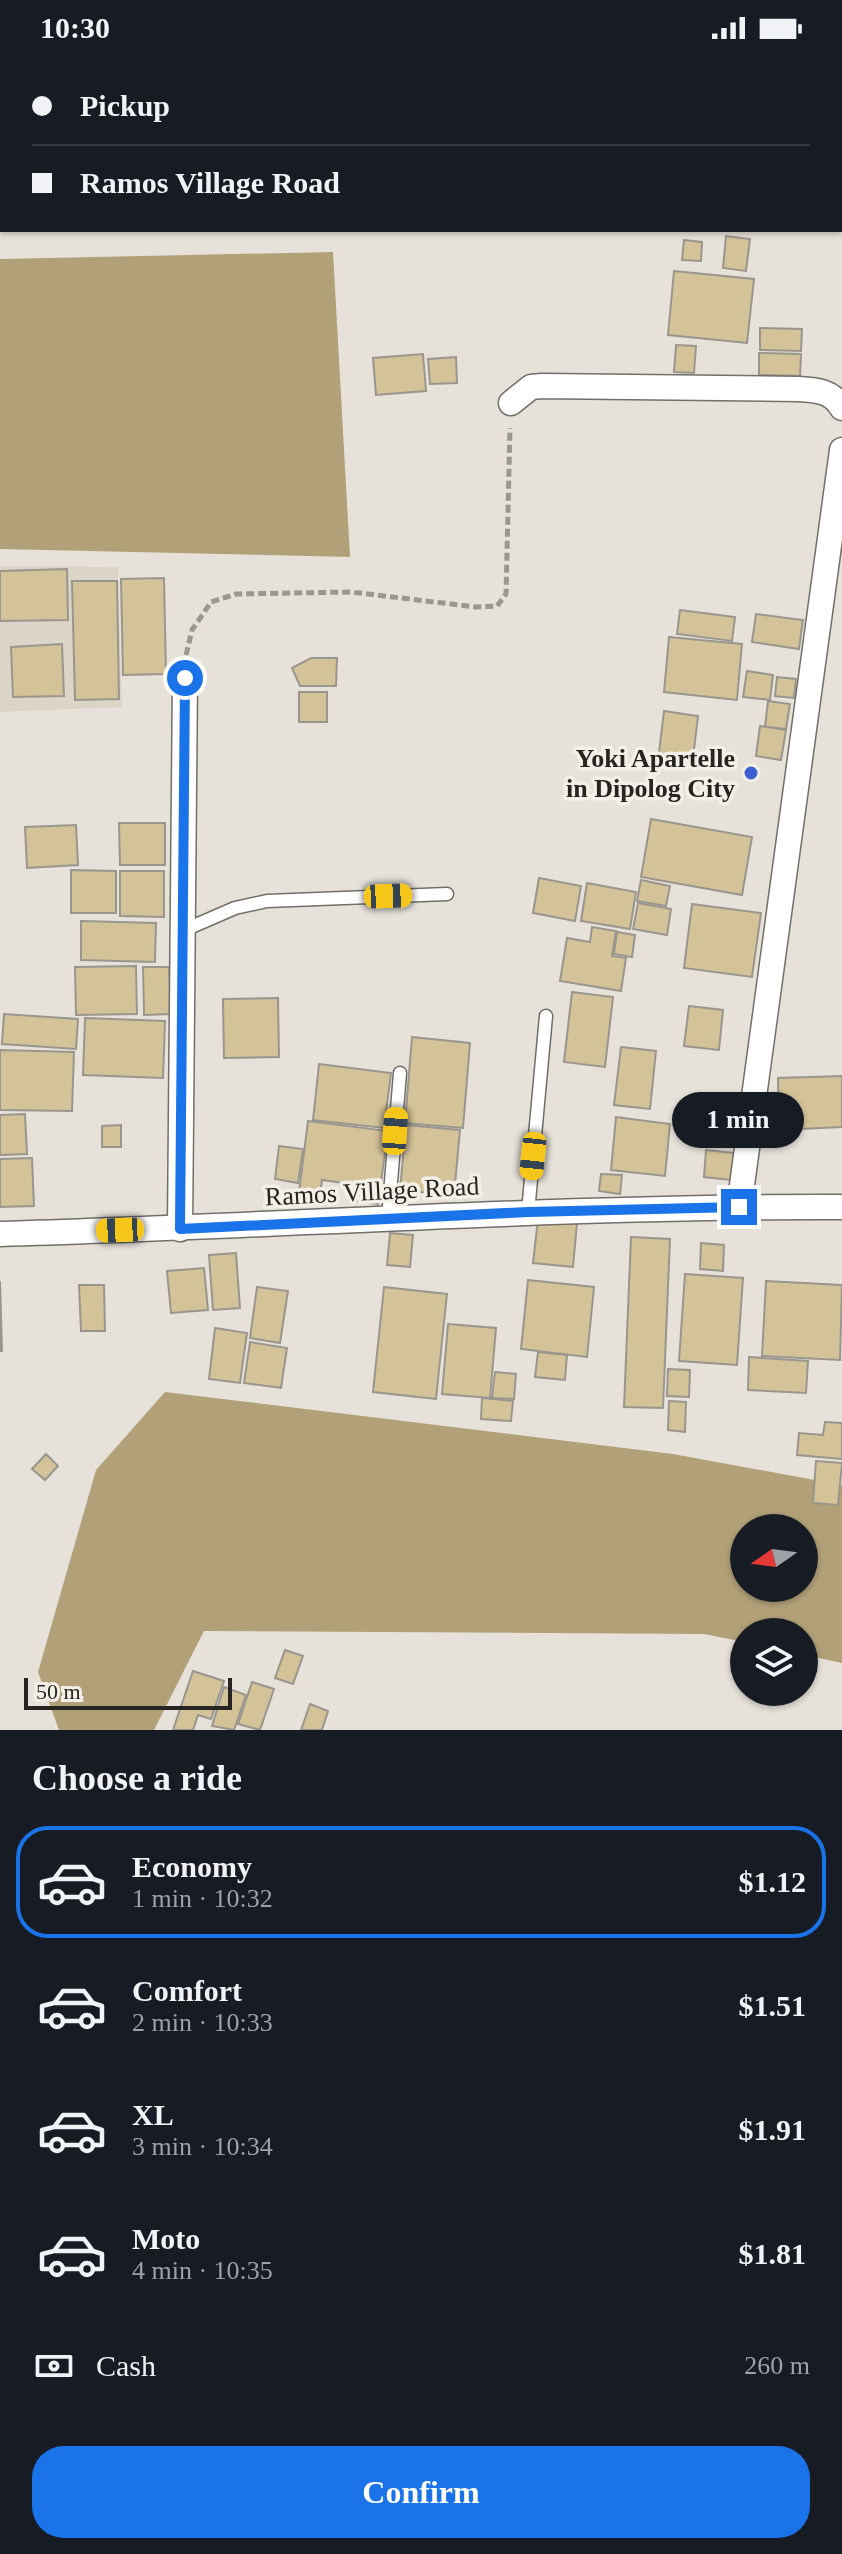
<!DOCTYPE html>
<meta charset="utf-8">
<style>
:root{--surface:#171b24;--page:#20242c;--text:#f1f3f6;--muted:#9ea1a6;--line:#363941;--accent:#1a73e8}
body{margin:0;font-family:"Times New Roman",serif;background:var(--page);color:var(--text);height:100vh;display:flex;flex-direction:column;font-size:30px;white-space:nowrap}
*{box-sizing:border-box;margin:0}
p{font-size:26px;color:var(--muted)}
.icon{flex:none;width:44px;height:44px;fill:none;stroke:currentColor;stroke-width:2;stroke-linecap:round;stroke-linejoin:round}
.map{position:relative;height:1674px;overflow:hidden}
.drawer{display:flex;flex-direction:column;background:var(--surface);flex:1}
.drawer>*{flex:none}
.hud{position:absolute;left:0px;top:0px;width:842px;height:176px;box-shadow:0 2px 6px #0004;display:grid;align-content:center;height:176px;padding:0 32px;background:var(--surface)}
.needle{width:52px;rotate:256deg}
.tools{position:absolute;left:730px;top:1458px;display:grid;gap:16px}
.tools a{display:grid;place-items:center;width:88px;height:88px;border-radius:50%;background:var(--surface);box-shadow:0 2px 6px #0004;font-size:40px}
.scale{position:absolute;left:24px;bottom:20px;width:208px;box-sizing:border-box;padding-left:8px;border:4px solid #262522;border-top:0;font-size:22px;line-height:28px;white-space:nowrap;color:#262522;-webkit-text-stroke:6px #f3f0e7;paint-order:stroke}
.end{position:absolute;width:36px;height:36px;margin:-18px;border:10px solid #1a73e8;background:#fff;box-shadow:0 0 0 4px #fff}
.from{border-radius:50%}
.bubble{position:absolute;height:56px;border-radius:28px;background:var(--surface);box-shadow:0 2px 6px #0004;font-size:26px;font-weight:600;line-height:56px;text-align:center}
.car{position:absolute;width:24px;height:48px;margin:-24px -12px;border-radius:10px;box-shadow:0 0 6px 2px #0007;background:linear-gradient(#f5c518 24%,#345 0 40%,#f5c518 0 76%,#345 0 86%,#f5c518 0)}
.hud b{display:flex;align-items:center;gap:28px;height:76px;font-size:30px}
.hud b+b{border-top:2px solid var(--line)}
.hud i{width:20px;height:20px;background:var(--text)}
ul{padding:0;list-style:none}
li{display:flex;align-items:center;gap:24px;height:112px;margin:0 16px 12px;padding:0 16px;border:4px solid transparent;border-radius:32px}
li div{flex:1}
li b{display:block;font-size:30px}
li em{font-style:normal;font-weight:600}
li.on{border-color:var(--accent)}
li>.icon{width:72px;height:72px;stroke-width:1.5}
h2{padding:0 32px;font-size:36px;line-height:96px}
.pay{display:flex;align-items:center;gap:20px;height:88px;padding:0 32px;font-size:30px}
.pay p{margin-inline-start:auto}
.primary-button{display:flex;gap:16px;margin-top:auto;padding:16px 32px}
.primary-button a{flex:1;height:92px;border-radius:32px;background:var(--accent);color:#fff;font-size:32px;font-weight:600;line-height:92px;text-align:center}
.status{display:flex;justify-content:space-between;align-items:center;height:56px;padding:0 40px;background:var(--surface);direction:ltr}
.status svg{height:22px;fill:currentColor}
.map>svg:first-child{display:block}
</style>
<div class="status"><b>10:30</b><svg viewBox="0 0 49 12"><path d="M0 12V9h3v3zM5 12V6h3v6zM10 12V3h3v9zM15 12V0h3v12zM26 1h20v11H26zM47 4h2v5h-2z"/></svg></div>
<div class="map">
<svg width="842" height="1674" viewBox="0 0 842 1674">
<rect width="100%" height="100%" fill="#e6e2da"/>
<path fill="#dcd5c7" d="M0,510L118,511L122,651L0,656Z"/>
<g fill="#b2a178" fill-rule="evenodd">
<path d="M333,196L350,501L0,493V203Z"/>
<path d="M165,1336L673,1398L842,1429V1607L804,1599V1576H744V1586L704,1578L204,1575L154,1674H59L38,1616L96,1414ZM744,1472H804V1532H744Z"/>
</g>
<g fill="#d4c298" stroke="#99968e" stroke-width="2">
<path d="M263,0H316L320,2H262Z"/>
<path d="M410,0H505L410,2Z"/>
<path d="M726,180L750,183L746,215L723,212Z"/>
<path d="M684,184L702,186L701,205L682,204Z"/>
<path d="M674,215L754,223L747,287L668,279Z"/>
<path d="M760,272L802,273L801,295L760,294Z"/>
<path d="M676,289L696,290L694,317L674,316Z"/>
<path d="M759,297L801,298L800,320L759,319Z"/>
<path d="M423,298L426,335L376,339L373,302Z"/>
<path d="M456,301L457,327L430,328L428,303Z"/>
<path d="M67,513L68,564L0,565V515Z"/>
<path d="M164,522L166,618L123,619L121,523Z"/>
<path d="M72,525H117L119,643L75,644Z"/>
<path d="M680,554L735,561L732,585L677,578Z"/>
<path d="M756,558L803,564L799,593L752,586Z"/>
<path d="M669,581L742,588L737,644L664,636Z"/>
<path d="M62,588L64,640L13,641L11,591Z"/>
<path d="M311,602H337L336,630H300L292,612Z"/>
<path d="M747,615L773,619L770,644L743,641Z"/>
<path d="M777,621L796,623L794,642L775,640Z"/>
<rect x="299" y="636" width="28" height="30"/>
<path d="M768,645L790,648L786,673L765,671Z"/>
<path d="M664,655L698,660L692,710L658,705Z"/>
<path d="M760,670L786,674L781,704L756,700Z"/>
<path d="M651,763L752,781L742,839L641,821Z"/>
<path d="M119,767H165V809H120Z"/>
<path d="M76,769L78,809L27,812L25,771Z"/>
<path d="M71,814L116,815V857H71Z"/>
<path d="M120,815H164V861L120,860Z"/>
<path d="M539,822L581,830L575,865L533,857Z"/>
<path d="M641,824L670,830L666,850L637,845Z"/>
<path d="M587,827L636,836L630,873L581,865Z"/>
<path d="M638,847L671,853L667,879L633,873Z"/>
<path d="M692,848L761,857L752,921L684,912Z"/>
<path d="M81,865L156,867L155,906L81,904Z"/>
<path d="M592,871L616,875L612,900L626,902L621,935L560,925L567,882L590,886Z"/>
<path d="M617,876L635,879L632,901L614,898Z"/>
<path d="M136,910L137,958L76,959L75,911Z"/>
<path d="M143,911H169L171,958L144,959Z"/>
<path d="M572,936L613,941L605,1011L564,1006Z"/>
<path d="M278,942L279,1001L224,1002L223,943Z"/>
<path d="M689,950L723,954L719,994L684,990Z"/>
<path d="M4,958L78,963L76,993L2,988Z"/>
<path d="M85,962L165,965L163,1022L83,1019Z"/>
<path d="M412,981L470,987L463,1072L405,1067Z"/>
<path d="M621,991L656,995L650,1053L614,1049Z"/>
<path d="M0,994L74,996L72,1055L0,1054Z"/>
<path d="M319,1008L391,1017L384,1072L313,1064Z"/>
<path d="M842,1020V1071L779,1074L778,1022Z"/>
<path d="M25,1058L27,1098L0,1099V1059Z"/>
<path d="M616,1061L670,1068L665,1120L611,1114Z"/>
<path d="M308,1065L388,1075L378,1148L349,1144L351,1128L322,1124L319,1146L298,1144Z"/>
<path d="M121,1069V1091H102V1070Z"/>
<path d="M406,1069L460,1074L454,1139L400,1134Z"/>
<path d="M279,1090L303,1093L298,1127L275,1123Z"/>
<path d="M706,1094L734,1097L731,1124L704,1121Z"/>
<path d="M32,1102L34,1150L0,1151V1103Z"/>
<path d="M601,1118L622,1119L620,1138L599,1135Z"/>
<path d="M538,1163L577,1167L573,1211L533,1207Z"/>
<path d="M390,1177L413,1179L410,1211L387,1209Z"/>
<path d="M631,1181L670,1183L663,1352L624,1351Z"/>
<path d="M701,1187L724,1189L723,1215L700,1213Z"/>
<path d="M236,1197L240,1252L213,1254L209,1199Z"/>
<path d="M204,1212L208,1254L171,1257L167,1215Z"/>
<path d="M685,1218L743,1222L737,1309L679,1305Z"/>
<path d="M528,1224L594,1231L587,1301L521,1293Z"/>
<path d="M0,1225L2,1295H0Z"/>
<path d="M766,1225L842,1229L840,1304L762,1300Z"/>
<path d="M79,1229H104L105,1275H81Z"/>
<path d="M257,1231L288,1235L280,1287L250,1282Z"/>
<path d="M384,1231L447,1238L436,1343L373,1336Z"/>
<path d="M448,1268L496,1272L490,1342L442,1338Z"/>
<path d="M215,1272L247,1277L240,1327L209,1323Z"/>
<path d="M250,1286L287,1292L281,1332L244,1327Z"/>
<path d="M538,1296L567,1299L565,1324L535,1321Z"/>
<path d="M749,1301L808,1305L806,1337L748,1334Z"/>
<path d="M668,1313L690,1314L689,1341L667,1340Z"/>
<path d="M495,1316L516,1318L514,1343L492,1342Z"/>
<path d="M482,1342L513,1345L511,1365L481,1363Z"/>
<path d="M669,1345L686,1346L685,1376L668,1374Z"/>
<path d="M825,1366L842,1367V1403L797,1399L799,1377L823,1379Z"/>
<path d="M46,1398L58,1410L45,1424L32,1413Z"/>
<path d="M816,1405L842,1407L838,1449L813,1447Z"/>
<path d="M285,1594L303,1600L293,1628L275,1622Z"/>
<path d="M193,1615L224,1625L211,1663L198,1659L193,1674H173Z"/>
<path d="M252,1626L274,1633L260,1674L238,1668Z"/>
<path d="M224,1631L246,1639L234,1674L212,1670Z"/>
<path d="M310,1648L328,1655L322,1674H301Z"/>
</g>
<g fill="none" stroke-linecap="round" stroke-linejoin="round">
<g stroke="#726f68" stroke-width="15">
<g id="lane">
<path d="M182,875L235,852L267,845L447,838"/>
<path d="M528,1156L546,960"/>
<path d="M388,1162L400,1017"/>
</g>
</g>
<g stroke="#726f68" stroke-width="27">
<g id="street">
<path d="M511,347L531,331L542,330L799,333C817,334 832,335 842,352"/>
<path d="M739,1151L842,394"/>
<path d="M180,1173L185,622"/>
<path d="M0,1178C281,1170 561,1150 842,1151"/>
</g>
</g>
<path stroke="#9a9791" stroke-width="5" stroke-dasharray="8 4" stroke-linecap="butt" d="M186,599L192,574L211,546L236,538L351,536L476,551L497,550L506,538L510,372"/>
<use href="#lane" stroke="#fff" stroke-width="12"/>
<use href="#street" stroke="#fff" stroke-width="24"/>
</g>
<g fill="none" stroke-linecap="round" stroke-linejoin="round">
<path stroke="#1a73e8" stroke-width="10" d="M185,622L180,1173L528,1156L739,1151"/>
</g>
<circle fill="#3e60d2" stroke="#f3f0e7" stroke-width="3" cx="751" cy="717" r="8"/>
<g text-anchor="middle" stroke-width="7" stroke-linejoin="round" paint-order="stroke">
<g font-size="26" font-weight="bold" fill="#262522" stroke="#f3f0e7" text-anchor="end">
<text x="735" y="711">Yoki Apartelle<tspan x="735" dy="30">in Dipolog City</tspan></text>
</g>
<g font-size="26" fill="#262522" stroke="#f3f0e7">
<text transform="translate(372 1135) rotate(-3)" y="9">Ramos Village Road</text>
</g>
</g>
</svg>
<div class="tools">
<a><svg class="needle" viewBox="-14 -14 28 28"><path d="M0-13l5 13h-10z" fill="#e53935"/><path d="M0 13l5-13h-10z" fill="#9ea1a6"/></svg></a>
<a><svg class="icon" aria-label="layers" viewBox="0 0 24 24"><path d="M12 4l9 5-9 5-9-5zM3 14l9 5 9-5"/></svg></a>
</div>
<div class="scale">50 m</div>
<i class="end from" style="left:185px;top:622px"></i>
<i class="end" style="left:739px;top:1151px"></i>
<div class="bubble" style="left:672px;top:1036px;width:132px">1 min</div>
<i class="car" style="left:388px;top:840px;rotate:88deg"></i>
<i class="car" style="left:395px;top:1075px;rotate:4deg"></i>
<i class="car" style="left:533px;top:1100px;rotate:186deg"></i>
<i class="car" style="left:120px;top:1174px;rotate:268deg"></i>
<div class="hud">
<b><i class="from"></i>Pickup</b>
<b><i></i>Ramos Village Road</b>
</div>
</div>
<section class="drawer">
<h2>Choose a ride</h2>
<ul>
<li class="on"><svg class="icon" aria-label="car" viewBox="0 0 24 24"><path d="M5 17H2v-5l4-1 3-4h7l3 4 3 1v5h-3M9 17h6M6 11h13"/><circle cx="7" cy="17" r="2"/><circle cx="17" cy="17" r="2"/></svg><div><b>Economy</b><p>1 min · 10:32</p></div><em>$1.12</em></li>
<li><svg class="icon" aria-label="car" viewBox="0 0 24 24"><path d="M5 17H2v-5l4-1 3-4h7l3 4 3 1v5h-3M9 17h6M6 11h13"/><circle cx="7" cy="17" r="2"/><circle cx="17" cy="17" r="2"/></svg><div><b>Comfort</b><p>2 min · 10:33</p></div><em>$1.51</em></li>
<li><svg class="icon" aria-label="car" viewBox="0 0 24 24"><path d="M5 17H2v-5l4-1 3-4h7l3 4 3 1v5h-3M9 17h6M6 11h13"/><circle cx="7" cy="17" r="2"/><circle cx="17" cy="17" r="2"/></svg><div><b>XL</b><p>3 min · 10:34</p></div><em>$1.91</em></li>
<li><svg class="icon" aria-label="car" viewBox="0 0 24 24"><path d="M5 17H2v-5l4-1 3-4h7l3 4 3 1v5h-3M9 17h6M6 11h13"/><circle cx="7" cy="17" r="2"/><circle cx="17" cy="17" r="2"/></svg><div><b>Moto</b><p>4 min · 10:35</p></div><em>$1.81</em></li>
</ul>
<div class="pay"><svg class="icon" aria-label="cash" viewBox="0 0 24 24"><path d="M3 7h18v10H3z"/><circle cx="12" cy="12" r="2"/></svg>Cash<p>260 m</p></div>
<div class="primary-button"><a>Confirm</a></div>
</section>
